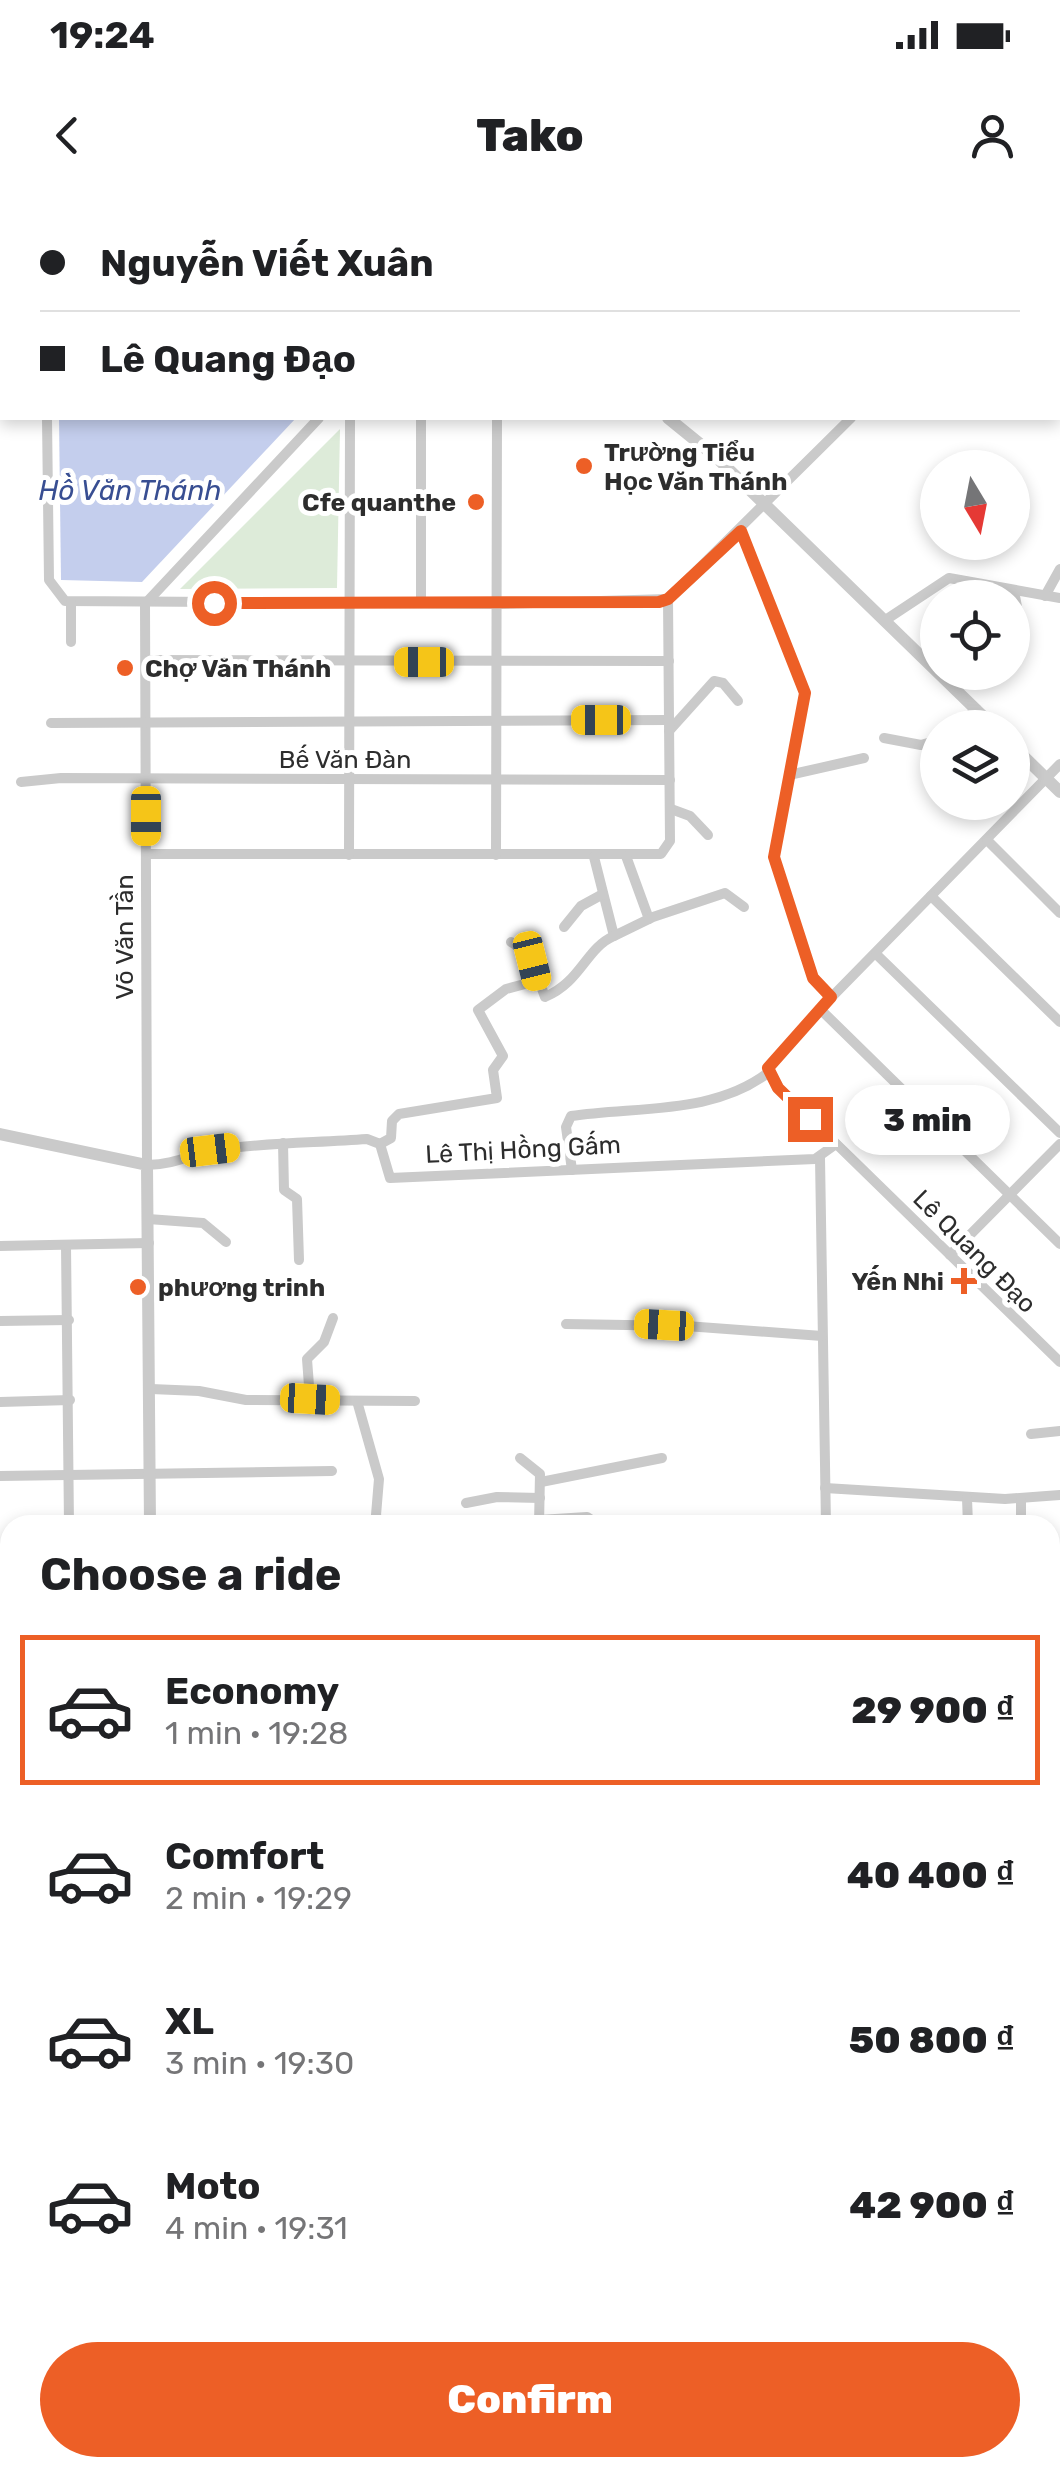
<!DOCTYPE html>
<meta charset="utf-8">
<style>
:root{--surface:#fff;--page:#f2f2f2;--text:#202124;--muted:#757577;--line:#e0e0e0;--accent:#ed5f26}
body{margin:0;font-family:Rubik,sans-serif;background:var(--page);color:var(--text);height:100vh;display:flex;flex-direction:column;font-size:38px;white-space:nowrap}
*{box-sizing:border-box;margin:0}
p{font-size:32px;color:var(--muted)}
.icon{flex:none;width:55px;height:55px;fill:none;stroke:currentColor;stroke-width:2;stroke-linecap:round;stroke-linejoin:round}
.map{position:relative;flex:1;overflow:hidden}
.panel{position:absolute;left:0px;top:1315px;width:1060px;height:962px;display:flex;flex-direction:column;background:var(--surface);border-radius:30px 30px 0 0;box-shadow:0 5px 15px #0003}
.panel>*{flex:none}
.hud{position:absolute;left:0px;top:0px;width:1060px;height:220px;box-shadow:0 5px 15px #0003;display:grid;align-content:center;height:220px;padding:0 40px;background:var(--surface)}
.needle{width:65px;rotate:170deg}
.tools{position:absolute;left:920px;top:250px;display:grid;gap:20px}
.tools a{display:grid;place-items:center;width:110px;height:110px;border-radius:50%;background:var(--surface);box-shadow:0 5px 15px #0003;font-size:50px}
.end{position:absolute;width:45px;height:45px;margin:-22px;border:12px solid #ed5f26;background:#fff;box-shadow:0 0 0 5px #fff}
.from{border-radius:50%}
.bubble{position:absolute;height:70px;border-radius:35px;background:var(--surface);box-shadow:0 5px 15px #0003;font-size:32px;font-weight:800;line-height:70px;text-align:center}
.car{position:absolute;width:30px;height:60px;margin:-30px -15px;border-radius:12px;box-shadow:0 0 8px 2px #0007;background:linear-gradient(#f5c518 24%,#345 0 40%,#f5c518 0 76%,#345 0 86%,#f5c518 0)}
.hud b{display:flex;align-items:center;gap:35px;height:95px;font-size:38px}
.hud b+b{border-top:2px solid var(--line)}
.hud i{width:25px;height:25px;background:var(--text)}
ul{padding:0;list-style:none}
li{display:flex;align-items:center;gap:30px;height:150px;margin:0 20px 15px;padding:0 20px;border:5px solid transparent;border-radius:0px}
li div{flex:1}
li b{display:block;font-size:38px}
li em{font-style:normal;font-weight:800}
li.on{border-color:var(--accent)}
li>.icon{width:90px;height:90px;stroke-width:1.5}
h2{padding:0 40px;font-size:45px;line-height:120px}
.primary-button{display:flex;gap:20px;margin-top:auto;padding:20px 40px}
.primary-button a{flex:1;height:115px;border-radius:60px;background:var(--accent);color:#fff;font-size:40px;font-weight:800;line-height:115px;text-align:center}
.status{display:flex;justify-content:space-between;align-items:center;height:70px;padding:0 50px;background:var(--surface);direction:ltr}
.status svg{height:28px;fill:currentColor}
header{display:flex;justify-content:space-between;align-items:center;height:130px;padding:0 40px;background:var(--surface);font-size:45px;font-weight:800}
.map>svg:first-child{display:block}
</style>
<div class="status"><b>19:24</b><svg viewBox="0 0 49 12"><path d="M0 12V9h3v3zM5 12V6h3v6zM10 12V3h3v9zM15 12V0h3v12zM26 1h20v11H26zM47 4h2v5h-2z"/></svg></div>
<header><svg class="icon" aria-label="back" viewBox="0 0 24 24"><path d="M15 5l-7 7 7 7"/></svg>Tako<svg class="icon" aria-label="person" viewBox="0 0 24 24"><circle cx="12" cy="8" r="4"/><path d="M4 21q1-7 8-7t8 7"/></svg></header>
<div class="map">
<svg width="1060" height="2277" viewBox="0 0 1060 2277">
<rect width="100%" height="100%" fill="#fff"/>
<path fill="#ddebd9" d="M340,229L337,388L180,389Z"/>
<g fill="#c4ceed">
<path d="M59,218H296L142,382L61,380Z"/>
<path d="M10,1430V1626L2,1630L0,1435Z"/>
</g>
<g fill="none" stroke-linecap="round" stroke-linejoin="round">
<g stroke="#cacaca" stroke-width="10">
<path d="M199,0V2"/>
<path d="M654,0V2"/>
<path d="M46,2V0"/>
<path d="M350,2V0"/>
<path d="M423,2V0"/>
<path d="M498,2V0"/>
<path d="M577,2V0"/>
<path d="M876,2V0"/>
<path d="M1058,54L1060,55"/>
<path d="M1058,128H1060"/>
<path d="M1058,202H1060"/>
<path d="M47,218L49,380L65,401L499,404L668,399"/>
<path d="M319,218L145,404L147,965C179,964 190,954 216,950C267,942 317,943 367,939L380,944L390,978L815,959L836,944"/>
<path d="M741,331L805,493L774,657L813,778L831,797"/>
<path d="M1014,391L1022,433"/>
<path d="M1045,396L1060,369"/>
<path d="M71,402V442"/>
<path d="M421,403V218"/>
<path d="M884,421L949,378L1060,398"/>
<path d="M146,460L669,461"/>
<path d="M51,523L668,520"/>
<path d="M958,528L976,509"/>
<path d="M669,531L714,481L723,483L738,501"/>
<path d="M884,538L921,545L938,540"/>
<path d="M1060,564L820,809L768,868L779,888L1060,1162"/>
<path d="M789,575L864,558"/>
<path d="M21,582L61,578L670,580"/>
<path d="M671,609L690,616L708,635"/>
<path d="M987,640L1060,713"/>
<path d="M146,654H661L670,641L668,399L851,218"/>
<path d="M349,655L350,218"/>
<path d="M496,655L497,218"/>
<path d="M626,656L649,719"/>
<path d="M594,657L614,736L653,717L725,693L744,707"/>
<path d="M931,696L1060,822"/>
<path d="M564,727L581,706L603,694"/>
<path d="M511,742L529,753L545,797C581,782 586,748 614,736"/>
<path d="M876,754L1060,933"/>
<path d="M820,809L1060,1044"/>
<path d="M283,943L284,990L297,999L299,1060"/>
<path d="M380,944L391,938L392,921L399,914L497,898L493,870L503,856L478,810L506,789L536,781"/>
<path d="M820,958L826,1325"/>
<path d="M572,970L566,927L571,916C637,906 714,915 769,872"/>
<path d="M148,1019L203,1023L226,1042"/>
<path d="M66,1045L69,1325"/>
<path d="M0,1046L149,1043"/>
<path d="M950,1055L1060,944"/>
<path d="M0,1121L69,1120"/>
<path d="M566,1124L686,1126L822,1136"/>
<path d="M151,1189L199,1191L246,1200L415,1201"/>
<path d="M310,1199L307,1159L324,1142L333,1118"/>
<path d="M357,1201L379,1279L376,1315L380,1325"/>
<path d="M0,1202L70,1200"/>
<path d="M1031,1234L1060,1231"/>
<path d="M520,1258L540,1274L539,1325"/>
<path d="M0,1276L332,1271"/>
<path d="M541,1282L662,1258"/>
<path d="M825,1288L1005,1299L1060,1295"/>
<path d="M967,1298L968,1325"/>
<path d="M1021,1300V1325"/>
<path d="M466,1303L497,1297L540,1298"/>
<path d="M539,1320L587,1317L599,1325"/>
<path d="M0,1350L10,1360"/>
<path d="M1050,1503L1060,1506"/>
<path d="M1050,1558L1060,1555"/>
<path d="M1050,1652L1060,1615"/>
<path d="M1050,1763L1060,1771"/>
<path d="M1050,1896L1060,1900"/>
<path d="M0,2044L10,2043"/>
<path d="M1050,2151L1060,2155"/>
<path d="M1050,2233L1060,2237"/>
<path d="M0,2248L5,2250"/>
<path d="M171,2268L203,2277"/>
<path d="M845,2268L855,2277"/>
<path d="M121,2277L122,2268"/>
<path d="M416,2277L422,2268"/>
</g>
<g stroke="#cacaca" stroke-width="12">
<path d="M668,218L716,257L995,528"/>
<path d="M1012,545L1060,592"/>
<path d="M0,934L147,965L150,1325"/>
<path d="M0,1856L10,1857"/>
<path d="M1050,1940L1060,1938"/>
</g>
<g stroke="#b7b7b7" stroke-width="15">
<path d="M0,2105L10,2108"/>
<path d="M0,2132L10,2134"/>
<path d="M476,2268L513,2277"/>
<path d="M578,2268L612,2277"/>
</g>
</g>
<g fill="none" stroke-linecap="round" stroke-linejoin="round">
<path stroke="#ed5f26" stroke-width="12" d="M214,403L659,402L668,399L741,331L805,493L774,657L813,778L831,797L768,868L778,888L810,919"/>
</g>
<g fill="#ed5f26" stroke="#fff" stroke-width="4">
<circle cx="584" cy="266" r="10"/>
<circle cx="476" cy="302" r="10"/>
<circle cx="125" cy="468" r="10"/>
<path d="M959 1066h10v10h10v10h-10v10h-10v-10h-10v-10h10z"/>
<circle cx="138" cy="1087" r="10"/>
</g>
<g text-anchor="middle" stroke-width="10" stroke-linejoin="round" paint-order="stroke">
<g font-size="25" font-weight="bold" fill="#2d2d2d" stroke="#fff" text-anchor="start">
<text x="604" y="261">Trường Tiểu<tspan x="604" dy="29">Học Văn Thánh</tspan></text>
<text x="456" y="311" text-anchor="end">Cfe quanthe</text>
<text x="145" y="477">Chợ Văn Thánh</text>
<text x="944" y="1090" text-anchor="end">Yến Nhi</text>
<text x="158" y="1096">phương trinh</text>
</g>
<g font-size="25" fill="#2d2d2d" stroke="#fff">
<text x="345" y="568">Bế Văn Đàn</text>
<text transform="translate(124 737) rotate(-90)" y="9">Võ Văn Tần</text>
<text transform="translate(523 949) rotate(-3)" y="9">Lê Thị Hồng Gấm</text>
<text transform="translate(975 1051) rotate(45)" y="9">Lê Quang Đạo</text>
</g>
<g font-size="28" font-style="italic" fill="#384e92" stroke="#fff">
<text x="130" y="300">Hồ Văn Thánh</text>
</g>
</g>
</svg>
<div class="tools">
<a><svg class="needle" viewBox="-14 -14 28 28"><path d="M0-13l5 13h-10z" fill="#e53935"/><path d="M0 13l5-13h-10z" fill="#757577"/></svg></a>
<a><svg class="icon" aria-label="locate" viewBox="0 0 24 24"><circle cx="12" cy="12" r="6"/><path d="M12 2v4M12 18v4M2 12h4M18 12h4"/></svg></a>
<a><svg class="icon" aria-label="layers" viewBox="0 0 24 24"><path d="M12 4l9 5-9 5-9-5zM3 14l9 5 9-5"/></svg></a>
</div>
<i class="end from" style="left:214px;top:403px"></i>
<i class="end" style="left:810px;top:919px"></i>
<div class="bubble" style="left:845px;top:885px;width:165px">3 min</div>
<i class="car" style="left:424px;top:462px;rotate:270deg"></i>
<i class="car" style="left:601px;top:520px;rotate:270deg"></i>
<i class="car" style="left:146px;top:616px;rotate:180deg"></i>
<i class="car" style="left:532px;top:761px;rotate:166deg"></i>
<i class="car" style="left:210px;top:950px;rotate:83deg"></i>
<i class="car" style="left:664px;top:1125px;rotate:273deg"></i>
<i class="car" style="left:310px;top:1199px;rotate:93deg"></i>
<div class="hud">
<b><i class="from"></i>Nguyễn Viết Xuân</b>
<b><i></i>Lê Quang Đạo</b>
</div>
<section class="panel">
<h2>Choose a ride</h2>
<ul>
<li class="on"><svg class="icon" aria-label="car" viewBox="0 0 24 24"><path d="M5 17H2v-5l4-1 3-4h7l3 4 3 1v5h-3M9 17h6M6 11h13"/><circle cx="7" cy="17" r="2"/><circle cx="17" cy="17" r="2"/></svg><div><b>Economy</b><p>1 min · 19:28</p></div><em>29 900 ₫</em></li>
<li><svg class="icon" aria-label="car" viewBox="0 0 24 24"><path d="M5 17H2v-5l4-1 3-4h7l3 4 3 1v5h-3M9 17h6M6 11h13"/><circle cx="7" cy="17" r="2"/><circle cx="17" cy="17" r="2"/></svg><div><b>Comfort</b><p>2 min · 19:29</p></div><em>40 400 ₫</em></li>
<li><svg class="icon" aria-label="car" viewBox="0 0 24 24"><path d="M5 17H2v-5l4-1 3-4h7l3 4 3 1v5h-3M9 17h6M6 11h13"/><circle cx="7" cy="17" r="2"/><circle cx="17" cy="17" r="2"/></svg><div><b>XL</b><p>3 min · 19:30</p></div><em>50 800 ₫</em></li>
<li><svg class="icon" aria-label="car" viewBox="0 0 24 24"><path d="M5 17H2v-5l4-1 3-4h7l3 4 3 1v5h-3M9 17h6M6 11h13"/><circle cx="7" cy="17" r="2"/><circle cx="17" cy="17" r="2"/></svg><div><b>Moto</b><p>4 min · 19:31</p></div><em>42 900 ₫</em></li>
</ul>
<div class="primary-button"><a>Confirm</a></div>
</section>
</div>
